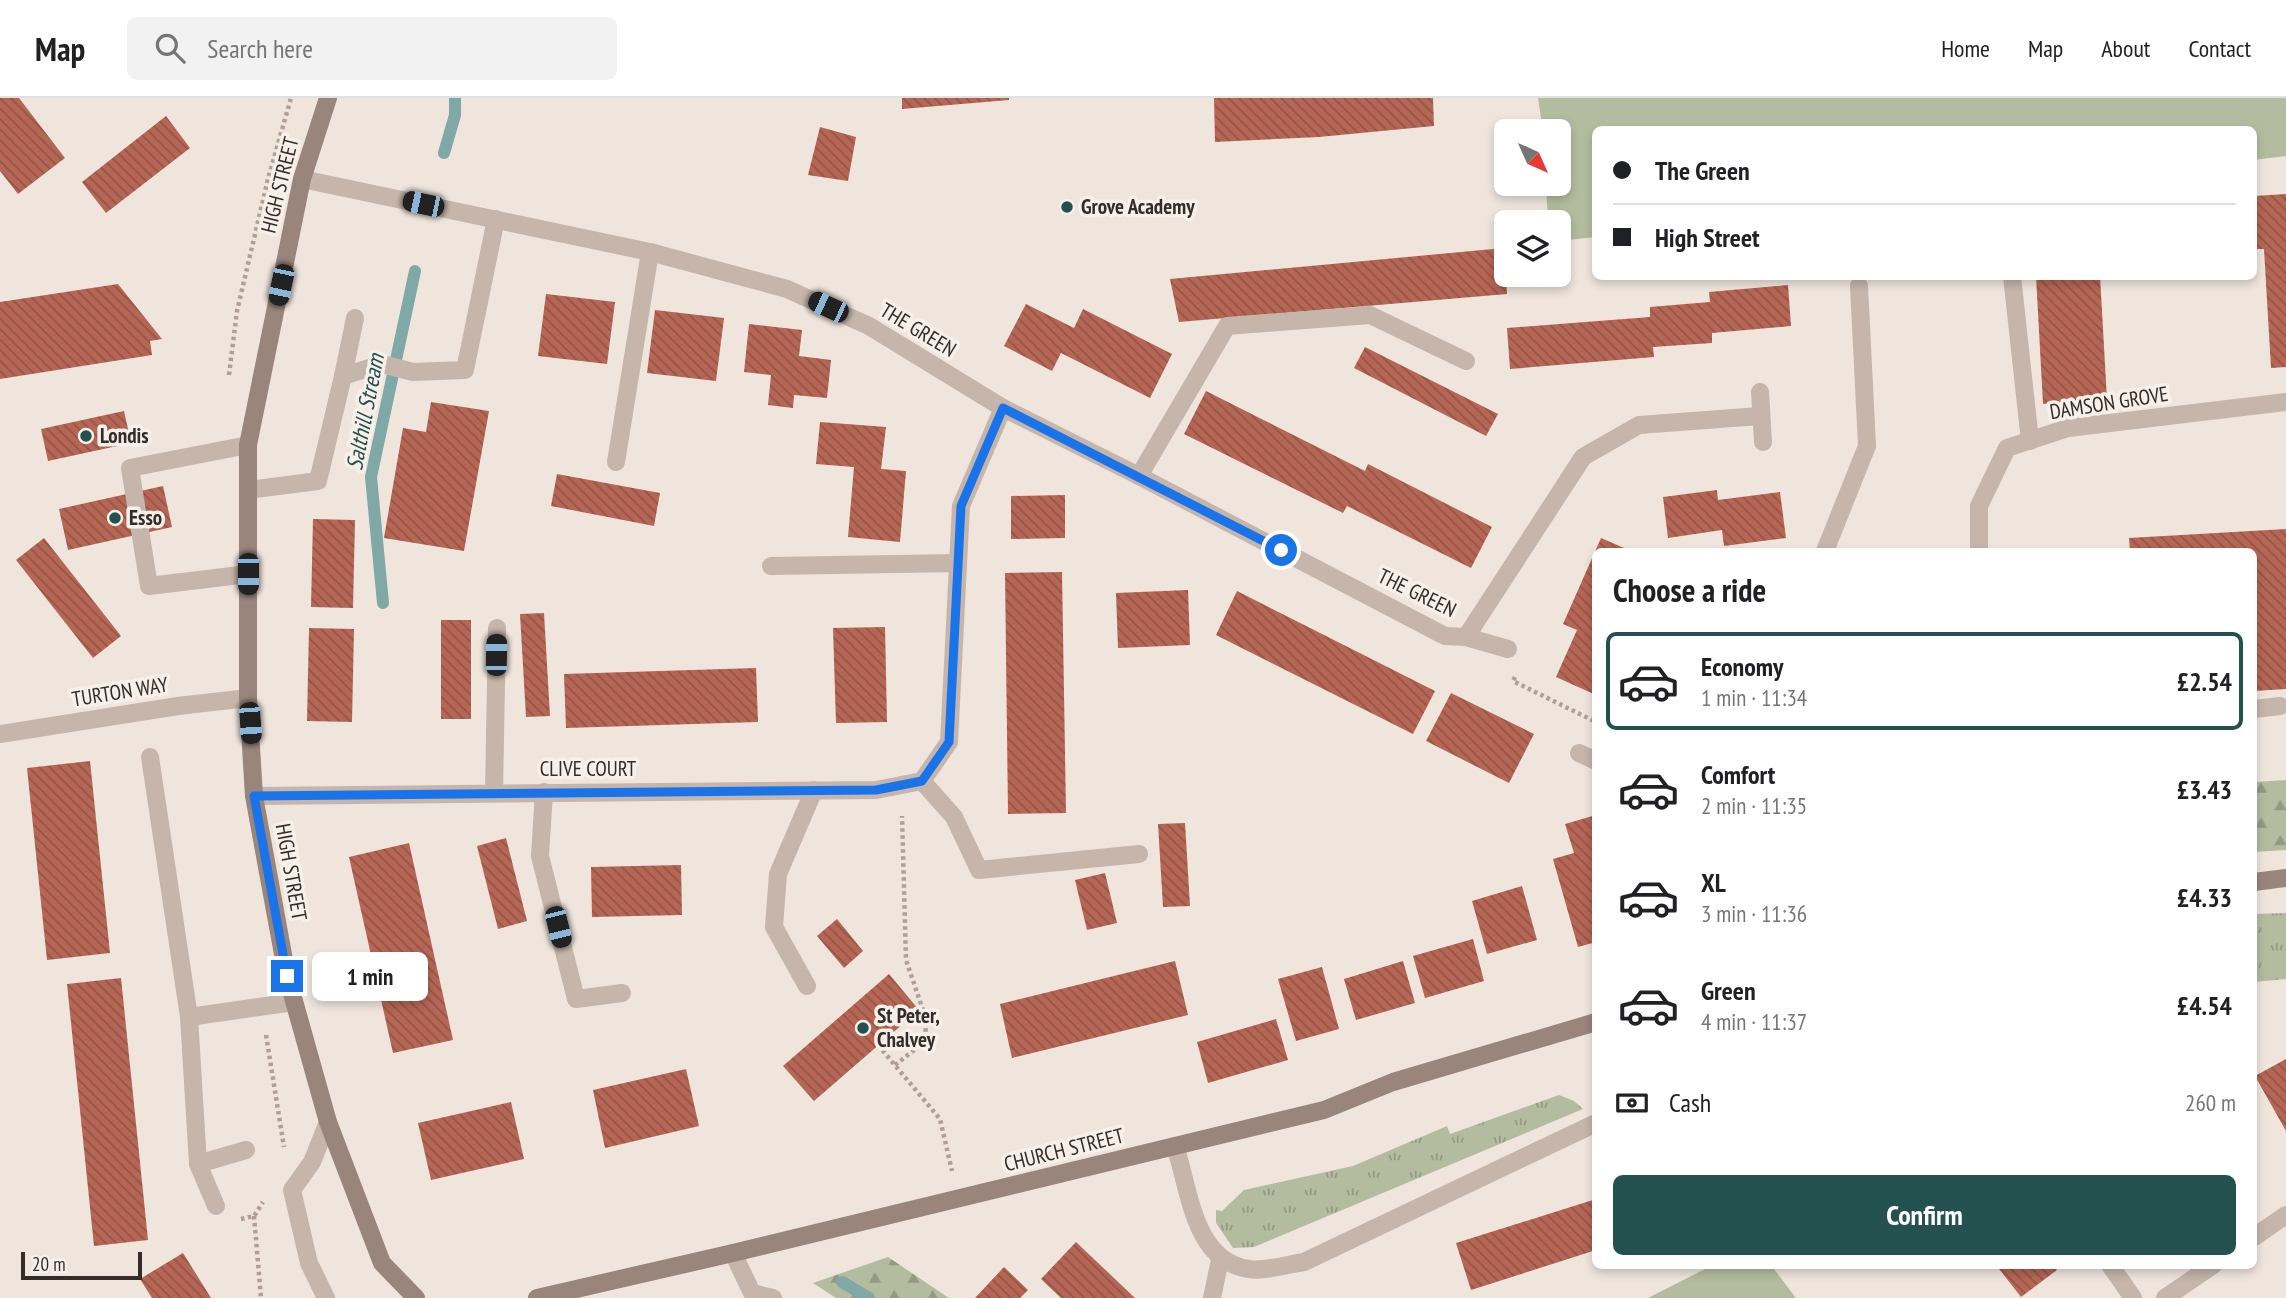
<!DOCTYPE html>
<meta charset="utf-8">
<style>
:root{--surface:#fff;--page:#f2f2f2;--text:#202124;--muted:#757577;--line:#e0e0e0;--accent:#245050}
body{margin:0;font-family:"PT Sans Narrow",sans-serif;background:var(--page);color:var(--text);height:100vh;display:flex;flex-direction:column;font-size:26px;white-space:nowrap}
*{box-sizing:border-box;margin:0}
p{font-size:23px;color:var(--muted)}
.icon{flex:none;width:38px;height:38px;fill:none;stroke:currentColor;stroke-width:2;stroke-linecap:round;stroke-linejoin:round}
.map{position:relative;flex:1;overflow:hidden}
.drawer{position:absolute;left:1592px;top:450px;width:665px;height:721px;display:flex;flex-direction:column;background:var(--surface);border-radius:10px;box-shadow:0 4px 10px #0003}
.drawer>*{flex:none}
.hud{position:absolute;left:1592px;top:28px;width:665px;height:154px;border-radius:10px;box-shadow:0 4px 10px #0003;display:grid;align-content:center;height:154px;padding:0 21px;background:var(--surface)}
.needle{width:46px;rotate:135deg}
.tools{position:absolute;left:1494px;top:21px;display:grid;gap:14px}
.tools a{display:grid;place-items:center;width:77px;height:77px;border-radius:10px;background:var(--surface);box-shadow:0 4px 10px #0003;font-size:35px}
.scale{position:absolute;left:21px;bottom:18px;width:121px;box-sizing:border-box;padding-left:7px;border:4px solid #342c29;border-top:0;font-size:19px;line-height:24px;white-space:nowrap;color:#342c29;-webkit-text-stroke:5px #f7f0e9;paint-order:stroke}
.end{position:absolute;width:32px;height:32px;margin:-16px;border:9px solid #1a73e8;background:#fff;box-shadow:0 0 0 4px #fff}
.from{border-radius:50%}
.bubble{position:absolute;height:49px;border-radius:10px;background:var(--surface);box-shadow:0 4px 10px #0003;font-size:23px;font-weight:600;line-height:49px;text-align:center}
.car{position:absolute;width:21px;height:42px;margin:-21px -10px;border-radius:9px;box-shadow:0 0 5px 2px #0007;background:linear-gradient(#222 24%,#8ab4d8 0 40%,#222 0 76%,#8ab4d8 0 86%,#222 0)}
.hud b{display:flex;align-items:center;gap:24px;height:66px;font-size:26px}
.hud b+b{border-top:2px solid var(--line)}
.hud i{width:18px;height:18px;background:var(--text)}
ul{padding:0;list-style:none}
li{display:flex;align-items:center;gap:21px;height:98px;margin:0 14px 10px;padding:0 7px;border:4px solid transparent;border-radius:10px}
li div{flex:1}
li b{display:block;font-size:26px}
li em{font-style:normal;font-weight:600}
li.active{border-color:var(--accent)}
li>.icon{width:63px;height:63px;stroke-width:1.5}
h2{padding:0 21px;font-size:32px;line-height:84px}
.pay{display:flex;align-items:center;gap:18px;height:77px;padding:0 21px;font-size:26px}
.pay p{margin-inline-start:auto}
.button{display:flex;gap:14px;margin-top:auto;padding:14px 21px}
.button a{flex:1;height:80px;border-radius:10px;background:var(--accent);color:#fff;font-size:28px;font-weight:600;line-height:80px;text-align:center}
header{display:flex;align-items:center;gap:42px;box-sizing:border-box;height:98px;padding:0 35px;background:var(--surface);border-bottom:2px solid var(--line)}
header strong{font-size:33px}
nav{display:flex;gap:38px;margin-inline-start:auto;font-size:24px}
.search{width:490px;height:63px;background:var(--page);display:flex;align-items:center;gap:18px;box-sizing:border-box;padding:0 24px;border-radius:10px;color:var(--muted);font-size:26px}
.map>svg:first-child{display:block}
</style>
<header>
<strong>Map</strong>
<div class="search"><svg class="icon" aria-label="search" viewBox="0 0 24 24"><circle cx="10" cy="10" r="6"/><path d="M15 15l6 6"/></svg>Search here</div>
<nav><a>Home</a><a>Map</a><a>About</a><a>Contact</a></nav>
</header>
<div class="map">
<svg width="2286" height="1200" viewBox="0 0 2286 1200">
<defs>
<pattern id="grass-tufts" width="24" height="20" patternUnits="userSpaceOnUse" patternTransform="scale(1.75)"><rect width="24" height="20" fill="#b4bc9f"/><path d="M3 7l-1-3M5 7V3M7 7l1-3M15 17l-1-3M17 17v-4M19 17l1-3" fill="none" stroke="#939982"/></pattern>
<pattern id="forest-firs" width="22" height="20" patternUnits="userSpaceOnUse" patternTransform="scale(1.75)"><rect width="22" height="20" fill="#b4bc9f"/><path d="M5 1l3.5 6h-7zM16 11l3.5 6h-7z" fill="#939982"/></pattern>
<pattern id="building-back-hatch" width="6" height="6" patternUnits="userSpaceOnUse" patternTransform="scale(1.75)"><rect width="6" height="6" fill="#b66654"/><path d="M-1 5l2 2M0 0l6 6M5-1l2 2" fill="none" stroke="#955446"/></pattern>
</defs>
<rect width="100%" height="100%" fill="#efe5dd"/>
<g fill="url(#grass-tufts)">
<path d="M2286,815V881L2254,884V816Z"/>
<path d="M1559,997L1574,1003L1583,1011L1254,1149L1233,1150L1216,1125V1112L1222,1113L1244,1092L1353,1068L1447,1028L1450,1036Z"/>
</g>
<g fill="url(#forest-firs)">
<path d="M2286,682V752L2254,754V684Z"/>
<path d="M888,1159L949,1200H836L813,1185Z"/>
</g>
<g fill="#b4bc9f">
<path d="M1538,0H2286V58L2254,62V32H1596V139L1559,143V124H1548L1546,86H1559V33H1543Z"/>
<path d="M1713,1167H1771L1796,1200H1648Z"/>
</g>
<g fill="none" stroke-linecap="round" stroke-linejoin="round">
<g stroke="#80a8a7" stroke-width="12">
<path d="M444,55L455,17V0"/>
<path d="M383,505L371,379L415,173"/>
<path d="M842,1184L869,1200"/>
</g>
</g>
<g fill="url(#building-back-hatch)">
<path d="M0,0H19L65,60L18,96L0,73Z"/>
<path d="M902,0H1009V2L902,11Z"/>
<path d="M1214,0H1433L1434,28L1319,39L1215,44Z"/>
<path d="M166,18L190,50L106,115L82,84Z"/>
<path d="M820,29L856,39L848,83L808,77Z"/>
<path d="M2286,96V269L2271,270L2264,151H2254V98Z"/>
<path d="M1504,150L1507,196L1179,224L1170,181Z"/>
<path d="M2036,178H2100L2107,302L2043,306Z"/>
<path d="M118,186L162,241L150,243L152,257L0,281V204Z"/>
<path d="M1788,187L1791,228L1712,235V245L1653,249L1654,259L1510,271L1507,230L1650,219V209L1710,204L1709,194Z"/>
<path d="M546,196L615,204L607,266L538,258Z"/>
<path d="M1026,206L1074,230L1083,211L1172,256L1150,300L1061,255L1052,273L1004,248Z"/>
<path d="M655,212L724,220L716,283L647,275Z"/>
<path d="M749,226L802,232L799,258L831,262L827,300L794,297L793,310L768,307L771,277L744,274Z"/>
<path d="M1365,249L1498,316L1486,338L1354,270Z"/>
<path d="M1206,293L1365,373L1368,366L1492,429L1471,470L1347,408L1343,415L1184,336Z"/>
<path d="M431,304L489,313L464,453L384,440L403,330L426,334Z"/>
<path d="M124,313L131,345L48,363L41,331Z"/>
<path d="M820,324L886,329L881,371L906,373L900,444L848,439L854,369L816,366Z"/>
<path d="M557,376L660,395L654,428L551,408Z"/>
<path d="M163,388L172,429L68,452L59,411Z"/>
<path d="M1717,392L1718,402L1780,394L1786,440L1724,448L1722,432L1668,440L1663,399Z"/>
<path d="M1065,397V440L1011,441V398Z"/>
<path d="M313,421L355,422L353,510L311,509Z"/>
<path d="M2286,431V591L2254,593V453H2130L2129,440Z"/>
<path d="M44,440L121,538L93,560L16,462Z"/>
<path d="M1601,440L1631,453H1596V597L1556,579L1577,532L1563,526Z"/>
<path d="M1062,474L1066,715L1008,716L1005,475Z"/>
<path d="M1188,492L1190,547L1118,550L1116,495Z"/>
<path d="M1237,493L1435,593L1413,636L1216,537Z"/>
<path d="M544,515L550,618L526,619L520,516Z"/>
<rect x="441" y="522" width="30" height="99"/>
<path d="M885,529L887,624L836,625L833,530Z"/>
<path d="M309,530L354,531L352,624L307,623Z"/>
<path d="M756,570L758,624L566,630L564,576Z"/>
<path d="M1451,595L1534,636L1509,685L1426,643Z"/>
<path d="M90,663L110,855L47,862L27,670Z"/>
<path d="M1596,717V844L1578,849L1553,761L1574,755L1565,726Z"/>
<path d="M1185,725L1190,808L1163,809L1158,726Z"/>
<path d="M506,740L527,823L498,831L477,748Z"/>
<path d="M409,745L453,942L393,955L349,759Z"/>
<path d="M681,767L682,817L592,819L591,769Z"/>
<path d="M1105,775L1117,825L1087,832L1075,782Z"/>
<path d="M1522,788L1537,842L1487,856L1472,803Z"/>
<path d="M837,821L863,853L844,870L817,838Z"/>
<path d="M1473,841L1484,883L1425,900L1413,858Z"/>
<path d="M1175,863L1188,917L1012,960L1000,906Z"/>
<path d="M1403,863L1415,905L1356,922L1344,881Z"/>
<path d="M1322,869L1339,931L1296,943L1278,881Z"/>
<path d="M889,876L919,912L814,1003L783,968Z"/>
<path d="M121,880L148,1142L94,1148L67,886Z"/>
<path d="M1276,921L1288,962L1208,985L1197,944Z"/>
<path d="M2286,961V1033L2255,978Z"/>
<path d="M686,971L699,1028L605,1050L593,992Z"/>
<path d="M511,1004L524,1061L431,1082L418,1025Z"/>
<path d="M1596,1101V1152L1471,1192L1456,1145Z"/>
<path d="M1076,1144L1135,1200H1061L1041,1181Z"/>
<path d="M183,1155L211,1200H152L140,1181Z"/>
<path d="M1996,1167H2053L2057,1172L2021,1199Z"/>
<path d="M1004,1169L1028,1192L1020,1200H975Z"/>
</g>
<g fill="none" stroke-linecap="round" stroke-linejoin="round">
<g stroke="#b19f95" stroke-width="4.5" stroke-dasharray="3.5 3.5" stroke-linecap="butt">
<path d="M229,277L237,213L268,81L291,0"/>
<path d="M1515,579L1513,583L1596,624"/>
<path d="M266,937L284,1049"/>
<path d="M878,947L940,1021L952,1073"/>
<path d="M895,967L927,942L923,912L906,862L902,718"/>
<path d="M254,1118L261,1200"/>
<path d="M241,1121L254,1118L263,1104"/>
</g>
<g stroke="#c5b5ab" stroke-width="18">
<path d="M2012,178L2030,343"/>
<path d="M343,278L355,220"/>
<path d="M616,364L650,154"/>
<path d="M1139,378L1227,228L1370,217L1466,263"/>
<path d="M248,392L318,383L343,278L382,266L413,274L465,272L496,121"/>
<path d="M1825,453L1867,348L1859,188"/>
<path d="M771,468L958,465"/>
<path d="M248,476L149,488L130,370L248,347"/>
<path d="M1579,655L1596,663"/>
<path d="M544,694L540,758L576,901L622,895"/>
<path d="M494,695L497,530"/>
<path d="M807,888L774,829L778,776L814,692"/>
<path d="M1212,1200L1220,1162"/>
</g>
<g stroke="#c5b5ab" stroke-width="18">
<path d="M302,81L650,154L787,191L869,228L1003,310L1139,378L1445,538L1466,539L1508,551"/>
<path d="M1760,294L1763,344"/>
<path d="M1979,453V408L2007,350L2068,330L2286,304"/>
<path d="M1466,539L1583,359L1639,327L1760,318"/>
<path d="M2254,611L2280,608"/>
<path d="M0,636L178,608L248,600"/>
<path d="M150,659L189,919L198,1066L216,1108"/>
<path d="M922,683L954,719L979,772L1139,756"/>
<path d="M254,698L876,692L922,683L949,644L961,408L1003,310"/>
<path d="M189,919L294,904"/>
<path d="M1175,1048C1190,1092 1193,1163 1249,1171C1263,1174 1289,1166 1304,1164L1596,1025"/>
<path d="M198,1066L246,1052"/>
<path d="M2254,1139L2286,1117"/>
<path d="M733,1155L752,1195L773,1200"/>
<path d="M2110,1167L2133,1200"/>
<path d="M326,1200L309,1165L292,1092L312,1064L328,1024"/>
<path d="M2165,1200L2213,1167"/>
</g>
<g stroke="#99857c" stroke-width="18">
<path d="M328,0L302,81L248,347V600L254,698L287,878L328,1024L382,1165L416,1200"/>
<path d="M2254,784L2286,780"/>
<path d="M537,1200L733,1155L1324,1012L1393,984L1596,924"/>
</g>
</g>
<g fill="none" stroke-linecap="round" stroke-linejoin="round">
<path stroke="#1a73e8" stroke-width="9" d="M287,878L254,698L876,692L922,683L949,644L961,408L1003,310L1281,452"/>
</g>
<g fill="#245050" stroke="#f7f0e9" stroke-width="2.5">
<circle cx="1067" cy="109" r="7"/>
<circle cx="86" cy="338" r="7"/>
<circle cx="115" cy="420" r="7"/>
<circle cx="863" cy="930" r="7"/>
</g>
<g text-anchor="middle" stroke-width="7" stroke-linejoin="round" paint-order="stroke">
<g font-size="21" fill="#342c29" stroke="#f7f0e9">
<text transform="translate(280 87) rotate(-76)" y="7">HIGH STREET</text>
<text transform="translate(918 232) rotate(31)" y="7">THE GREEN</text>
<text transform="translate(2109 305) rotate(-9)" y="7">DAMSON GROVE</text>
<text transform="translate(1417 495) rotate(26)" y="7">THE GREEN</text>
<text transform="translate(120 594) rotate(-9)" y="7">TURTON WAY</text>
<text x="588" y="678">CLIVE COURT</text>
<text transform="translate(291 774) rotate(80)" y="7">HIGH STREET</text>
<text transform="translate(1064 1052) rotate(-14)" y="7">CHURCH STREET</text>
</g>
<g font-size="21" font-weight="bold" fill="#342c29" stroke="#f7f0e9" text-anchor="start">
<text x="1081" y="116">Grove Academy</text>
<text x="100" y="345">Londis</text>
<text x="129" y="427">Esso</text>
<text x="877" y="925">St Peter,<tspan x="877" dy="24">Chalvey</tspan></text>
</g>
<g font-size="23" font-style="italic" fill="#245050" stroke="#f7f0e9">
<text transform="translate(365 314) rotate(-79)" y="8">Salthill Stream</text>
</g>
</g>
</svg>
<div class="tools">
<a><svg class="needle" viewBox="-14 -14 28 28"><path d="M0-13l5 13h-10z" fill="#e53935"/><path d="M0 13l5-13h-10z" fill="#757577"/></svg></a>
<a><svg class="icon" aria-label="layers" viewBox="0 0 24 24"><path d="M12 4l9 5-9 5-9-5zM3 14l9 5 9-5"/></svg></a>
</div>
<div class="scale">20 m</div>
<i class="end from" style="left:1281px;top:452px"></i>
<i class="end" style="left:287px;top:878px"></i>
<div class="bubble" style="left:312px;top:854px;width:116px">1 min</div>
<i class="car" style="left:423px;top:106px;rotate:282deg"></i>
<i class="car" style="left:281px;top:187px;rotate:192deg"></i>
<i class="car" style="left:828px;top:209px;rotate:295deg"></i>
<i class="car" style="left:248px;top:476px;rotate:180deg"></i>
<i class="car" style="left:496px;top:557px;rotate:1deg"></i>
<i class="car" style="left:250px;top:625px;rotate:176deg"></i>
<i class="car" style="left:558px;top:829px;rotate:166deg"></i>
<div class="hud">
<b><i class="from"></i>The Green</b>
<b><i></i>High Street</b>
</div>
<section class="drawer">
<h2>Choose a ride</h2>
<ul>
<li class="active"><svg class="icon" aria-label="car" viewBox="0 0 24 24"><path d="M5 17H2v-5l4-1 3-4h7l3 4 3 1v5h-3M9 17h6M6 11h13"/><circle cx="7" cy="17" r="2"/><circle cx="17" cy="17" r="2"/></svg><div><b>Economy</b><p>1 min · 11:34</p></div><em>£2.54</em></li>
<li><svg class="icon" aria-label="car" viewBox="0 0 24 24"><path d="M5 17H2v-5l4-1 3-4h7l3 4 3 1v5h-3M9 17h6M6 11h13"/><circle cx="7" cy="17" r="2"/><circle cx="17" cy="17" r="2"/></svg><div><b>Comfort</b><p>2 min · 11:35</p></div><em>£3.43</em></li>
<li><svg class="icon" aria-label="car" viewBox="0 0 24 24"><path d="M5 17H2v-5l4-1 3-4h7l3 4 3 1v5h-3M9 17h6M6 11h13"/><circle cx="7" cy="17" r="2"/><circle cx="17" cy="17" r="2"/></svg><div><b>XL</b><p>3 min · 11:36</p></div><em>£4.33</em></li>
<li><svg class="icon" aria-label="car" viewBox="0 0 24 24"><path d="M5 17H2v-5l4-1 3-4h7l3 4 3 1v5h-3M9 17h6M6 11h13"/><circle cx="7" cy="17" r="2"/><circle cx="17" cy="17" r="2"/></svg><div><b>Green</b><p>4 min · 11:37</p></div><em>£4.54</em></li>
</ul>
<div class="pay"><svg class="icon" aria-label="cash" viewBox="0 0 24 24"><path d="M3 7h18v10H3z"/><circle cx="12" cy="12" r="2"/></svg>Cash<p>260 m</p></div>
<div class="button"><a>Confirm</a></div>
</section>
</div>
